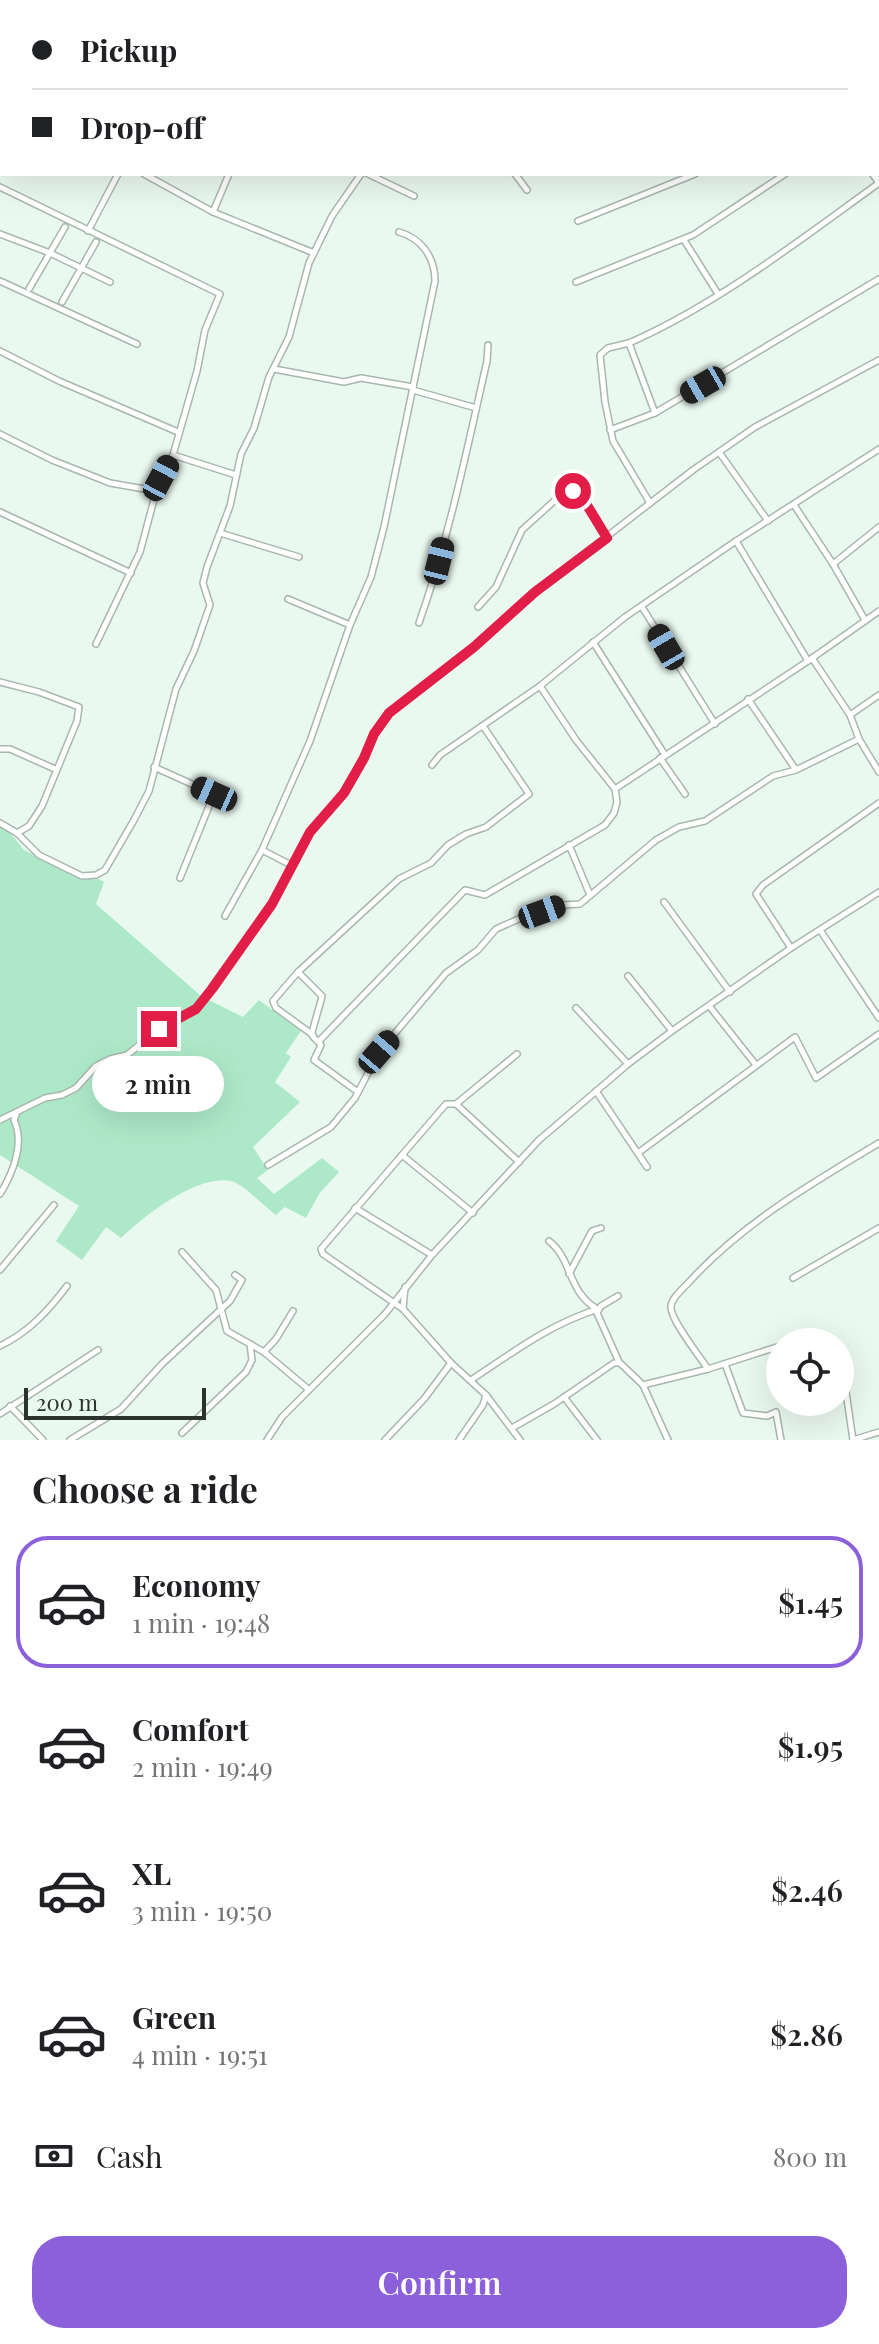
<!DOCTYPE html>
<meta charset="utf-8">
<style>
:root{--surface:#fff;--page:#f2f2f2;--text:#202124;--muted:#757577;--line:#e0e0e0;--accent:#8c60da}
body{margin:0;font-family:"Playfair Display",serif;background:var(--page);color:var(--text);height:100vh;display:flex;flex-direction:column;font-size:30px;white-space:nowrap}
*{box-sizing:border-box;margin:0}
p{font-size:26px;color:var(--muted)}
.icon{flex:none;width:44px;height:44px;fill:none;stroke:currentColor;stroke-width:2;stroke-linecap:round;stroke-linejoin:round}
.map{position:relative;height:1440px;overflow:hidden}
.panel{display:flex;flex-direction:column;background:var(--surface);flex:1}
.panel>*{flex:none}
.banner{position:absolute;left:0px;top:0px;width:880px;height:176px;box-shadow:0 8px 32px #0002;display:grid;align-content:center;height:176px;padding:0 32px;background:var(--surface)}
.fabs{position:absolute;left:766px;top:1328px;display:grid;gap:16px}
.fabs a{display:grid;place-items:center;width:88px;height:88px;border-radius:50%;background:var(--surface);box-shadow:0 8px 32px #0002;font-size:40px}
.scale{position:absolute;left:24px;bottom:20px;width:182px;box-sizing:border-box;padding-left:8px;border:4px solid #2c322e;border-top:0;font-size:22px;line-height:28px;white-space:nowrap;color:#2c322e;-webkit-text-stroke:6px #eaf9f0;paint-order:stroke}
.end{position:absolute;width:36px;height:36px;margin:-18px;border:10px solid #e11d48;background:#fff;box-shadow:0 0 0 4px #fff}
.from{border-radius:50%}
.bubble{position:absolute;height:56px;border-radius:28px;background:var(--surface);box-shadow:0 8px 32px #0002;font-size:26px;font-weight:600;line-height:56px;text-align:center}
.car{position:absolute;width:24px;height:48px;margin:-24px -12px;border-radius:10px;box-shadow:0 0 6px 2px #0007;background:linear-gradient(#222 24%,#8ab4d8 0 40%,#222 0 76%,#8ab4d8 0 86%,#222 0)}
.banner b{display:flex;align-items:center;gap:28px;height:76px;font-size:30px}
.banner b+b{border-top:2px solid var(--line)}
.banner i{width:20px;height:20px;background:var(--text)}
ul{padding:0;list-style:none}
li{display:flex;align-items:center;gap:24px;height:132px;margin:0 16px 12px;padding:0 16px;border:4px solid transparent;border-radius:32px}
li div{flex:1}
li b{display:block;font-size:30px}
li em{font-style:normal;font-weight:600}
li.on{border-color:var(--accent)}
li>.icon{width:72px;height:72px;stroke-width:1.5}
h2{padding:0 32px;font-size:36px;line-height:96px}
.pay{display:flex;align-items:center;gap:20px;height:88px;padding:0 32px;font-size:30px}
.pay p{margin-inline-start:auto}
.action{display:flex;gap:16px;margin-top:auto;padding:16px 32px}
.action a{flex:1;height:92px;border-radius:32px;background:var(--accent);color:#fff;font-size:32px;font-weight:600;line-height:92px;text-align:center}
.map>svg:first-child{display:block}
</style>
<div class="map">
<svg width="879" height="1440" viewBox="0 0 879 1440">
<rect width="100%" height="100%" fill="#eaf9f0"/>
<path fill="#ade9c8" d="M0,827L10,833L24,850L81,879L95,877L104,882L96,904L201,996L243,1017L259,1000L301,1031L286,1053L291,1057L275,1082L300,1102L253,1147L268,1170L257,1178L274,1194L322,1158L339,1172L319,1194L306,1218L285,1207L276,1215C265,1207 242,1183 231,1181C197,1174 144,1216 121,1238L106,1227L82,1260L56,1241L79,1206L0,1155Z"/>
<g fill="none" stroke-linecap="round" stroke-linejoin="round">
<g stroke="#a8b7ae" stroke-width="8">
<g id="minor">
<path d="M129,0L133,2"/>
<path d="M601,0L602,2"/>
<path d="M56,2L57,0"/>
<path d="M237,2L238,0"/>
<path d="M333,2L336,0"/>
<path d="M381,2L383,0"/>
<path d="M514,2L516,0"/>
<path d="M0,38L2,39"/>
<path d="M0,109L2,106"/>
<path d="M144,174L213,212L314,253"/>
<path d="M368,174L414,196"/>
<path d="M515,174L527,190"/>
<path d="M0,187L220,294L205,330L197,371L173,455L156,492L140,552L96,644"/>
<path d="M213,212L229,174"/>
<path d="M578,221L695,174"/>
<path d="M88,231L118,174"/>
<path d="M0,234L50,253L110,282"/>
<path d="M684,240L718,294"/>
<path d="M0,281L137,344"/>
<path d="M576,282L693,235L785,174"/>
<path d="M29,289L65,227"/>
<path d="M62,302L96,242"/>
<path d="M629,343L608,348L600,355L605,402L613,441L650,503"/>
<path d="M0,351L59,381L178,432"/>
<path d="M274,369L344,382L361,378L413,387"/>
<path d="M413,390L476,408"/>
<path d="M655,413L879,279"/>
<path d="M610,430L655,413L629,343C718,304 801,239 879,183"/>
<path d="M0,434L52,460L110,483L156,491"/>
<path d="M719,452L768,521"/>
<path d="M173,455L236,475"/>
<path d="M794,505L833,564L865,620"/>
<path d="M0,512L131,573"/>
<path d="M220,533L299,557"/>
<path d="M736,541L808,661L879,611"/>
<path d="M833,564L879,527"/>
<path d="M288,599L350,625"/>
<path d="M478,607L496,587L522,530L563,493L573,491L582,497L607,538"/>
<path d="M642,607L715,724"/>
<path d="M419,623C449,538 467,449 487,361L488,345"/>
<path d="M593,642L665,755"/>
<path d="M812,658L850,715L859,739L879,772"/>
<path d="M0,682L39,692L79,707L77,721L42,806L29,826L17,833L0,823"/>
<path d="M748,699L796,770"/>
<path d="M850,715L879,695"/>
<path d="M0,749H10L55,769"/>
<path d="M660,758L685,794"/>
<path d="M432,765L440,755L540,686L625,617L736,541L879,449"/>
<path d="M154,767L214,794L180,878"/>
<path d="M615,789L808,661"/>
<path d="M17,833L39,855L82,876L96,875L105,870L134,820L149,791L176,689L194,651L210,605L203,583L207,567L230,506L241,454L254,428L269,377L289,337L309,263L332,216L361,174"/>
<path d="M569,845L590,895"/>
<path d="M262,850L291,865"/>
<path d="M664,902L730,992"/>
<path d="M225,916L262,850L310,741L350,625L371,577L384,527L435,281C435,257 421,238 399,232"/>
<path d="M820,930L879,1018"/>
<path d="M791,948L756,894L763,885L879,803"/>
<path d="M298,972L322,996C321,1003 311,1032 312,1035C314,1039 318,1041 321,1045L314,1060L358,1092"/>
<path d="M628,976L672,1031"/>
<path d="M710,1007L756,1065"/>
<path d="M576,1008L628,1064"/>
<path d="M313,1035L276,1008L273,1001L298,972L399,879L431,863L448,845L466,834L486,827L529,794L483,726"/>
<path d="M319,1041L465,890L485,895L605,825L614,813L617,802L615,789L576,740L540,686"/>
<path d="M596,1091L647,1167"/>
<path d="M456,1104L519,1162"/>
<path d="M0,1120L45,1098L62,1095L76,1088L96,1066L110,1059L127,1055L159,1029L196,1009L272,904L310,832L344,793L364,758L374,734L389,713L474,647L535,592L693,470L755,427L879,360"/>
<path d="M638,1153L795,1037L816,1078L879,1034"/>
<path d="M402,1155L473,1213"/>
<path d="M268,1165L331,1127L355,1098L379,1052L446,973L478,950L496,929L521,918L563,905L580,904L656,840L679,827L705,821L773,776L796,770L859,739"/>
<path d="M0,1194C13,1173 25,1143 14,1120L16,1115"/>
<path d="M355,1208L432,1255"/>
<path d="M549,1241C573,1260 567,1291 597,1309"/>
<path d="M182,1252L216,1290L227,1331L264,1352L308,1389"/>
<path d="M0,1270L54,1205"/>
<path d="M569,1274L592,1231L601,1228"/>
<path d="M793,1278L879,1228"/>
<path d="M618,1296L601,1306L597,1313L619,1362"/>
<path d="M403,1309L405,1287"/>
<path d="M790,1342C806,1337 816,1333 831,1342"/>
<path d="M0,1346C29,1332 48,1311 67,1286"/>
<path d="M840,1351L853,1440"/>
<path d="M264,1352L276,1339L293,1311"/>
<path d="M725,1364L743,1413L767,1416L776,1412L781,1440"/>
<path d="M708,1369C700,1357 669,1318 671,1306C672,1297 684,1288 690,1281C743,1223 812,1183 879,1143"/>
<path d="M471,1380C512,1353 550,1324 598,1309"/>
<path d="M643,1385L668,1440"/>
<path d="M486,1395L520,1440"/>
<path d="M564,1397L597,1440"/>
<path d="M10,1406L43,1440"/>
<path d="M0,1414L98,1350"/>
<path d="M512,1428L554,1404L614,1363H620L643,1385L708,1369L780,1346"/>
<path d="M182,1433L246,1372L252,1360L250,1344"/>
<path d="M70,1440L121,1409L162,1364L230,1301L242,1280L235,1275"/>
<path d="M267,1440L282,1417L385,1314L432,1255L539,1140L628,1064L672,1031L791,948L879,892"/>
<path d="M385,1440L424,1399L451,1363"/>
<path d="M459,1440L483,1405L486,1395L451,1363L403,1309L323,1254L321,1249L446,1104H456L517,1054"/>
<path d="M853,1440L879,1432"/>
</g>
</g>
<g stroke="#a8b7ae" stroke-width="9">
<g id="tertiary">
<path d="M710,0L712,2"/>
<path d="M873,174L879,182"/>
</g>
</g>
<use href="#minor" stroke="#fff" stroke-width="5"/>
<use href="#tertiary" stroke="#fff" stroke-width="6"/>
</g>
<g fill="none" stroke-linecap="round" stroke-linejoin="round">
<path stroke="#e11d48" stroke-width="10" d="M159,1029L196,1009L212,989L272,904L310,832L344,793L364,758L374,734L389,713L474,647L535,592L607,538L582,497L573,491"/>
</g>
</svg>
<div class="fabs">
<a><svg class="icon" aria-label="locate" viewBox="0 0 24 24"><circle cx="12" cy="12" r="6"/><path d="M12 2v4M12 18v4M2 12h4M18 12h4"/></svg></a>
</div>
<div class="scale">200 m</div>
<i class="end from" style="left:573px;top:491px"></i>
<i class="end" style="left:159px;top:1029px"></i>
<div class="bubble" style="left:92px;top:1056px;width:132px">2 min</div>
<i class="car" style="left:703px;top:385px;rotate:240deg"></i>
<i class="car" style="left:161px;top:478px;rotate:28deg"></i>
<i class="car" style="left:439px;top:561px;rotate:14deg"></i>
<i class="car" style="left:666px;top:647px;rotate:330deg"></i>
<i class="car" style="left:214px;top:794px;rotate:294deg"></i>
<i class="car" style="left:542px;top:912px;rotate:70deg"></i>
<i class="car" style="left:379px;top:1052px;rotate:41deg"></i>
<div class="banner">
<b><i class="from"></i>Pickup</b>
<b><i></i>Drop-off</b>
</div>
</div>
<section class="panel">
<h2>Choose a ride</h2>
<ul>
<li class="on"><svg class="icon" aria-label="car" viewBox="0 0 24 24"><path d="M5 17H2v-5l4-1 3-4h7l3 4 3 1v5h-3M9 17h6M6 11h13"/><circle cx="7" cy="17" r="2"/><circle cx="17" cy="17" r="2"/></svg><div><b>Economy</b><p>1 min · 19:48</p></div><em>$1.45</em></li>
<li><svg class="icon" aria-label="car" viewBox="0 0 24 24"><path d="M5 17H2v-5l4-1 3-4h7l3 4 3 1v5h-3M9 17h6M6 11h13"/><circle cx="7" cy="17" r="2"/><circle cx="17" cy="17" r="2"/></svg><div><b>Comfort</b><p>2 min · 19:49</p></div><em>$1.95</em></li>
<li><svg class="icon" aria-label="car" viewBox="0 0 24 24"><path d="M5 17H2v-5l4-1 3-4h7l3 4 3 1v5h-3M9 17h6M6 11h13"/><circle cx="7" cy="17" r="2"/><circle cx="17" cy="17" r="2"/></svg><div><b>XL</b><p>3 min · 19:50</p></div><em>$2.46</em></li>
<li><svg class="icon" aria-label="car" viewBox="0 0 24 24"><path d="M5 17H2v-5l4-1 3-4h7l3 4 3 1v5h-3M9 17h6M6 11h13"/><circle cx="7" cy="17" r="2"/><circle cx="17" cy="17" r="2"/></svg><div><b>Green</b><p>4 min · 19:51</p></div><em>$2.86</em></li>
</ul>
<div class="pay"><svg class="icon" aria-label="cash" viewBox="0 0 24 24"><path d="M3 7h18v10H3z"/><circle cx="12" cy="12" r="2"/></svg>Cash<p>800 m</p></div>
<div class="action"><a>Confirm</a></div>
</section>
